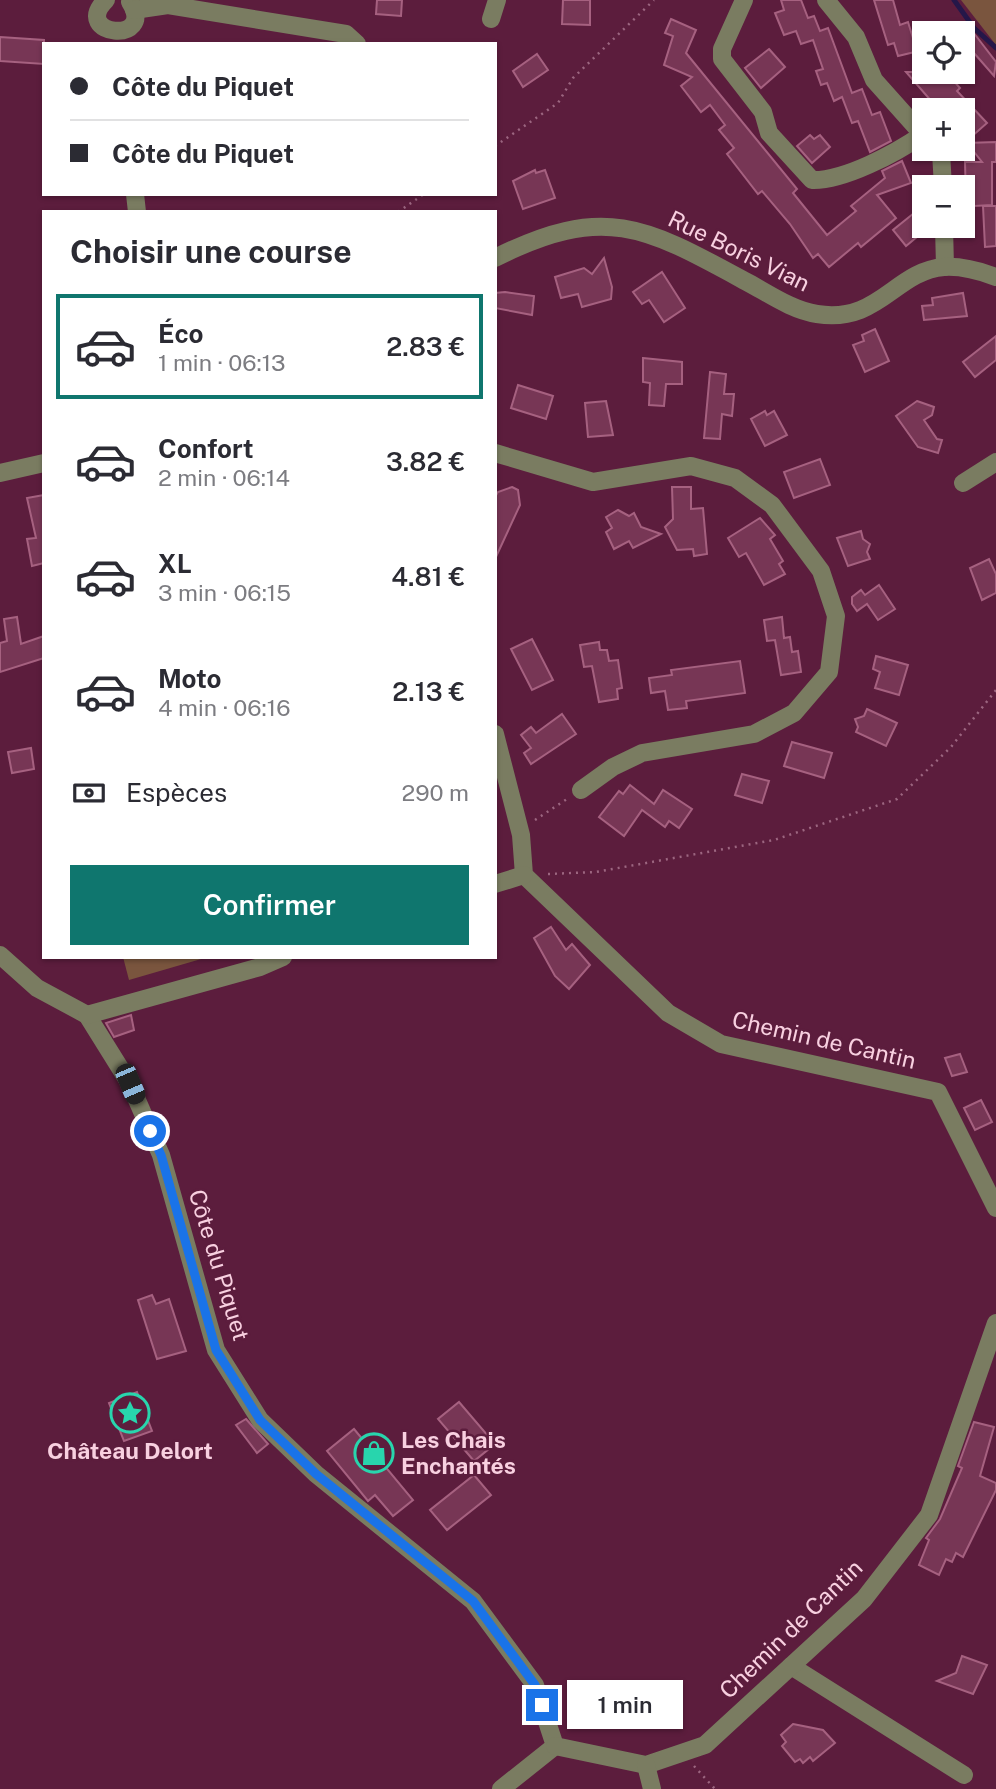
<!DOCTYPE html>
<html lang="fr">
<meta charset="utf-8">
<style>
:root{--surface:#fff;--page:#f2f2f3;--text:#2b2b33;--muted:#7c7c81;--line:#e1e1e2;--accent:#0f766e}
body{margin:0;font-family:"Public Sans",sans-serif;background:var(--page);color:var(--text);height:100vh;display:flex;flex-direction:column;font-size:26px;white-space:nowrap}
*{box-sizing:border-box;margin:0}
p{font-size:23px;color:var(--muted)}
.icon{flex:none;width:38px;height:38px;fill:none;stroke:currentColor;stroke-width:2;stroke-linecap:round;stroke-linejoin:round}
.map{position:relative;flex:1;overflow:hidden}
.panel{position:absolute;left:42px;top:210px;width:455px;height:749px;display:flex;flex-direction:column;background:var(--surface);border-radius:0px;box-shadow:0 2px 5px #0004}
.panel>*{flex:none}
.top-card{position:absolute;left:42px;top:42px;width:455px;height:154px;border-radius:0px;box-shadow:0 2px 5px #0004;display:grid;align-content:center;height:154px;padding:0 28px;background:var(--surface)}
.fabs{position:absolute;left:912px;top:21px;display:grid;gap:14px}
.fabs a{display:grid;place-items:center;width:63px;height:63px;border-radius:0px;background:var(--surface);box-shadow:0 2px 5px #0004;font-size:35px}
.end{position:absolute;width:32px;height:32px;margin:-16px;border:9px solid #1a73e8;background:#fff;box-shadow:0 0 0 4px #fff}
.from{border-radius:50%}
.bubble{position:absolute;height:49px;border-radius:0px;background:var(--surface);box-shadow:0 2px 5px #0004;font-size:23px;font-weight:600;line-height:49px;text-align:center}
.car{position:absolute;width:21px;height:42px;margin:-21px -10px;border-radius:9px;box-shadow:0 0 5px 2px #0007;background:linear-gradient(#222 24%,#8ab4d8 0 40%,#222 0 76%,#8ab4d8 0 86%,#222 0)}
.top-card b{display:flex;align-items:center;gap:24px;height:66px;font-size:26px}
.top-card b+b{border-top:2px solid var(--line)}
.top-card i{width:18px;height:18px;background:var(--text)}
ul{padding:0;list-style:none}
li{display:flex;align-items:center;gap:21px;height:105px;margin:0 14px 10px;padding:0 14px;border:4px solid transparent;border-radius:0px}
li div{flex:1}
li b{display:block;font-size:26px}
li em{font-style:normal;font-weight:600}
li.current{border-color:var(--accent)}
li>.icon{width:63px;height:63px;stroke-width:1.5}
h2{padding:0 28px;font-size:32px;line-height:84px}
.pay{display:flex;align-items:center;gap:18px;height:77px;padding:0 28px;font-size:26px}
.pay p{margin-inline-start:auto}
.primary-button{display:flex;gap:14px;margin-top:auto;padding:14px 28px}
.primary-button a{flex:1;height:80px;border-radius:0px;background:var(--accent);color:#fff;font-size:28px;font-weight:600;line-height:80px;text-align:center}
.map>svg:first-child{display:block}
</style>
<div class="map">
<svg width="996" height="1789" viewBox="0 0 996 1789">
<rect width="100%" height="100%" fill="#5c1d3d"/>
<g fill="#7a553e">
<path d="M961,0H996V45Z"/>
<path d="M123,957H208L129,980Z"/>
</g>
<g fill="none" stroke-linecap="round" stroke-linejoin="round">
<path stroke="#251749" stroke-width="5" d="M954,0L974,28L996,48"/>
</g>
<g fill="#773655" stroke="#a66180" stroke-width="2">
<path d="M377,0H402L401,16L376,14Z"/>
<path d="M563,0H590V25L562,24Z"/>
<path d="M781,0H801L808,18L814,16L820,31L828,28L852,93L862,89L872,115L880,112L891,141L870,152L858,121L852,123L842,97L834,101L827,83L821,85L816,71L823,69L813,40L801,44L796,31L784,35L775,13L784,10Z"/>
<path d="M874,0H893L900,25L908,22L913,38L919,36L923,50L898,56L894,43L888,45Z"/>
<path d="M671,19L696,30L686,53L797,189L793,193L827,235L856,211L851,206L885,178L882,171L902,161L911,183L877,195L896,218L861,247L858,243L829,267L818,254L813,258L790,224L762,191L758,194L727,154L734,148L719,130L725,125L710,105L701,112L681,86L692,77L664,65L673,36L665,33Z"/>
<path d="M973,32L996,62L994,76L974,53L962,63V42Z"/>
<path d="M0,37L44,40V64L0,61Z"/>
<path d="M769,49L785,67L761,88L745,68Z"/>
<path d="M537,54L548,70L523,87L513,71Z"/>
<path d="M906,72H946L960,88L957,91L987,123L962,145V110H939Z"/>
<path d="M810,135L814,139L820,135L830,147L812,163L797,146Z"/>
<path d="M996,142V162H992V205L974,206V200H966L965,162H982L967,143Z"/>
<path d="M535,170L536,173L545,170L555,198L523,209L513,181Z"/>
<path d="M924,205V220L917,226L923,232L906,246L893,230Z"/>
<path d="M983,206H996V246L985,247Z"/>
<path d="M604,258L612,287L611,299L582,307L578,294L561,298L555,277L584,268L592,274Z"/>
<path d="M662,272L685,308L664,322L649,300L642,304L633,292Z"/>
<path d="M505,292L534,296L532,315L495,308V293Z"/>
<path d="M963,293L967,316L924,320L922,306L933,305L932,298Z"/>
<path d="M875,329L889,361L865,372L853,345L864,341L862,335Z"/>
<path d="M996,336V360L975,377L963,362Z"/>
<path d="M643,358L682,362V384H666L664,406L649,405L650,383L643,382Z"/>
<path d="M710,372L726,374L724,394H734L732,416L722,414L720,439L704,438Z"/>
<path d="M518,385L553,396L546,419L511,408Z"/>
<path d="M606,401L613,435L588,437L585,403Z"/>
<path d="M917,401L934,407L932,415L924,420L937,439L942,440L938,453L918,447L896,416Z"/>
<path d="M765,411L767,415L774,411L787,435L765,446L751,419Z"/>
<path d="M820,459L830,485L794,498L784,472Z"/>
<path d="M512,487L518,490L520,505L495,559V497L498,492Z"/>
<path d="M672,487H691V509L703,508L707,554L694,556L693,549L677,550L665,527L673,519Z"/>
<path d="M44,495V563L32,566L27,539L36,538L27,498Z"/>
<path d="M618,510L629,516L634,513L641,527L661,534L633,548L629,541L614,549L606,532L612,528L606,517Z"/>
<path d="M760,518L775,535L770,539L783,561L779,564L785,574L764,585L746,553L739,557L728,538Z"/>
<path d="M861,531L863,539L870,544L867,552L870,559L848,566L837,538Z"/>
<path d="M989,559L996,574V593L982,600L970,568Z"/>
<path d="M879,585L895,609L878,620L867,604L857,611L852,604V597L861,590L865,595Z"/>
<path d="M17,617L21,644L44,636V658L0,672V643L7,641L4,619Z"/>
<path d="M782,617L784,638L790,637L792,652L798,651L801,672L781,675L775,640L767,641L764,620Z"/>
<path d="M532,639L553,680L532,690L511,649Z"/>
<path d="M599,642L600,650H607L609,661L618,660L622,688L617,689L618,699L599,702L592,666L584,667L580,645Z"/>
<path d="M876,656L908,665L899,695L875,688L880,672L873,669Z"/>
<path d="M740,661L745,693L686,701L687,708L668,710L665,691L651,693L649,678L672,675L671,670Z"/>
<path d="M867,709L897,723L886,746L856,732L858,727L855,719L864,716Z"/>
<path d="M562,714L576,734L531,764L524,753L531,748L521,735L531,727L536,733Z"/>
<path d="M792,742L832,753L824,778L784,766Z"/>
<path d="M31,748L34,769L12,773L8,752Z"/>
<path d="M742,774L769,781L762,803L735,795Z"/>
<path d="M630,785L654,804L663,790L692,809L679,828L669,821L665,827L642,810L624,836L599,817L619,791L623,794Z"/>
<path d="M551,927L566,950L572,944L590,965L569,989L555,976L534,938Z"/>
<path d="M131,1015L134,1030L114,1037L106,1023Z"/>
<path d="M960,1054L967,1072L952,1076L945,1058Z"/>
<path d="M981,1100L992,1122L975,1130L964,1108Z"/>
<path d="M152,1295L156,1304L169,1299L186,1351L157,1359L138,1300Z"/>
<path d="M137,1392L152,1431L124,1441L109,1403Z"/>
<path d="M459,1402L495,1444L474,1461L438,1419Z"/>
<path d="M246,1419L268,1444L257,1453L236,1425Z"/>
<path d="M974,1422L994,1427L980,1476L996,1483V1490L963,1557L956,1553L952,1562L946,1559L939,1575L919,1565L929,1540L926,1538L940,1519L962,1468L958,1466Z"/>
<path d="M354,1429L413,1500L393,1516L375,1495L368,1501L327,1451Z"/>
<path d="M474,1475L491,1495L447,1530L430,1510Z"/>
<path d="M962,1656L987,1665L973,1694L937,1681L956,1673Z"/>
<path d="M793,1724L823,1730L835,1743L813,1761L810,1757L803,1763L800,1759L795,1762L782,1746L786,1742L781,1735Z"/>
</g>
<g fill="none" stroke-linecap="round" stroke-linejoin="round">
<g stroke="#9c6680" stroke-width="2.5" stroke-dasharray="2 5" stroke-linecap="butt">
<path d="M495,146L558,103L573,78L654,0"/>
<path d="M398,212L424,194"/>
<path d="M535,820L567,799"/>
<path d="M548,874L596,872L774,840L897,799L951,747L996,690"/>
<path d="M694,1766L715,1789"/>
</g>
<g stroke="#7a7c61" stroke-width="18">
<path d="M106,0C70,36 157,45 130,2"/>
<path d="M744,0L722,49V59L763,112L769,133L812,180C844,181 896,153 922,135"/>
<path d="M826,0L856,37L874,80L924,136"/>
<path d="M134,10L168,5L346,34L357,44"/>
<path d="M491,19L497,0"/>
<path d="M938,149L941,152L943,187"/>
<path d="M135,194L137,212"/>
<path d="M944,226L945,267"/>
<path d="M495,258C604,203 646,227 745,281C768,293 791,310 817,314C879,324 895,271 944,267C961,266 980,271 996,277"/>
<path d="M495,453L593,482L691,466L735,478L772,505L821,571L836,616L829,672L794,713L754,734L642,753L613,767L581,790"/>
<path d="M0,473L44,463"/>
<path d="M963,483L996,462"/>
<path d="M495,734L521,835L524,875L668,1013L721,1044L938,1092L996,1208"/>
<path d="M495,884L524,875"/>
<path d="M0,955L37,988L87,1015L130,1084L161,1155L216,1350L260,1420L316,1474L473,1601L535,1685L555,1746L501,1789"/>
<path d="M87,1015L260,967L283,957"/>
<path d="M791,1666L964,1775"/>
<path d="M555,1746L646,1765L705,1745L864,1599L929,1515L996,1323"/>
<path d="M646,1765L652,1789"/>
</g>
</g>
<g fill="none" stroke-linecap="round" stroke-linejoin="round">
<path stroke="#1a73e8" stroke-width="9" d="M150,1131L161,1155L216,1350L260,1420L316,1474L473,1601L535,1685L542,1705"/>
</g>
<defs>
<g id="sight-ring" transform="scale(2.0125)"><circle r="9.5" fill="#5c1d3d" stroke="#28d5ad" stroke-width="1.5"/><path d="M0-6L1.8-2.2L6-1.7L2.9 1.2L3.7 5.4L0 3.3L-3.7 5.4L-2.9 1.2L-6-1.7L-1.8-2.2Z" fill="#28d5ad"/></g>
<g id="shop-ring" transform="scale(2.0125)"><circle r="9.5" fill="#5c1d3d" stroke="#28d5ad" stroke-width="1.5"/><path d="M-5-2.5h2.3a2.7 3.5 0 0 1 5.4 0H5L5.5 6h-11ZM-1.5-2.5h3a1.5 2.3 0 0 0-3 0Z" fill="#28d5ad"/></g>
</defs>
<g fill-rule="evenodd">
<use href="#sight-ring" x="130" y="1413"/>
<use href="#shop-ring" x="374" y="1453"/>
</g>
<g text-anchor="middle" stroke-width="5" stroke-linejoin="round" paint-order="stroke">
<g font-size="23" fill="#f8d0e0" stroke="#5c1d3d">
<text transform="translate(739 251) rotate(26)" y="8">Rue Boris Vian</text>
<text transform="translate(824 1040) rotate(13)" y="8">Chemin de Cantin</text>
<text transform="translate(219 1265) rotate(73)" y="8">Côte du Piquet</text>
<text transform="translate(791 1629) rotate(-44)" y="8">Chemin de Cantin</text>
</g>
<g font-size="23" font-weight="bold" fill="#f8d0e0" stroke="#5c1d3d" text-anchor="start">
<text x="401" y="1448">Les Chais<tspan x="401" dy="26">Enchantés</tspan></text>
<text x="130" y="1459" text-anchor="middle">Château Delort</text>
</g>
</g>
</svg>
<div class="fabs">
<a><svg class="icon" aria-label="locate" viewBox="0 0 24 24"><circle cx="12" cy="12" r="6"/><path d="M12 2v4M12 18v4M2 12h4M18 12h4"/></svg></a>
<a>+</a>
<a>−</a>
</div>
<i class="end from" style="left:150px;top:1131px"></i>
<i class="end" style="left:542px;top:1705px"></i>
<div class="bubble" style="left:567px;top:1680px;width:116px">1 min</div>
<i class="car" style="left:130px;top:1084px;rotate:157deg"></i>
<div class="top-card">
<b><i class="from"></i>Côte du Piquet</b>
<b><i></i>Côte du Piquet</b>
</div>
<section class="panel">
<h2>Choisir une course</h2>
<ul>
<li class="current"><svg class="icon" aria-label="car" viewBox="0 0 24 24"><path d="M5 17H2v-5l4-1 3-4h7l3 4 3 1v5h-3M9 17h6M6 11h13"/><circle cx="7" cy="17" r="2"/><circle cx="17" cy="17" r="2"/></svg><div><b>Éco</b><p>1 min · 06:13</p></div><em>2.83 €</em></li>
<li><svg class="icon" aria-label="car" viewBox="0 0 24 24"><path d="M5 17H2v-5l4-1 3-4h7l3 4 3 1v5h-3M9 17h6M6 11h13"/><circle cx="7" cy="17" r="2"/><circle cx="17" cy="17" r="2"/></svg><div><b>Confort</b><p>2 min · 06:14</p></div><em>3.82 €</em></li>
<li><svg class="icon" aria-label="car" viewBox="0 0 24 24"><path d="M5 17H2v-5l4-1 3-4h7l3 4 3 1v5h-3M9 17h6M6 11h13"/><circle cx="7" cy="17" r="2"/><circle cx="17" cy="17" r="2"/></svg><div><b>XL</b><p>3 min · 06:15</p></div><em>4.81 €</em></li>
<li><svg class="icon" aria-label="car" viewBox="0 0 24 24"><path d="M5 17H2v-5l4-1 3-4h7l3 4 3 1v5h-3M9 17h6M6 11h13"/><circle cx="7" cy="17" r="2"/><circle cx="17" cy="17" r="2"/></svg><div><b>Moto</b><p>4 min · 06:16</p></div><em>2.13 €</em></li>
</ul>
<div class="pay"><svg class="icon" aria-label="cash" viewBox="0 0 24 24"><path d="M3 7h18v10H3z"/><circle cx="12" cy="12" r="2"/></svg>Espèces<p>290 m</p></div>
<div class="primary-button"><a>Confirmer</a></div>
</section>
</div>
